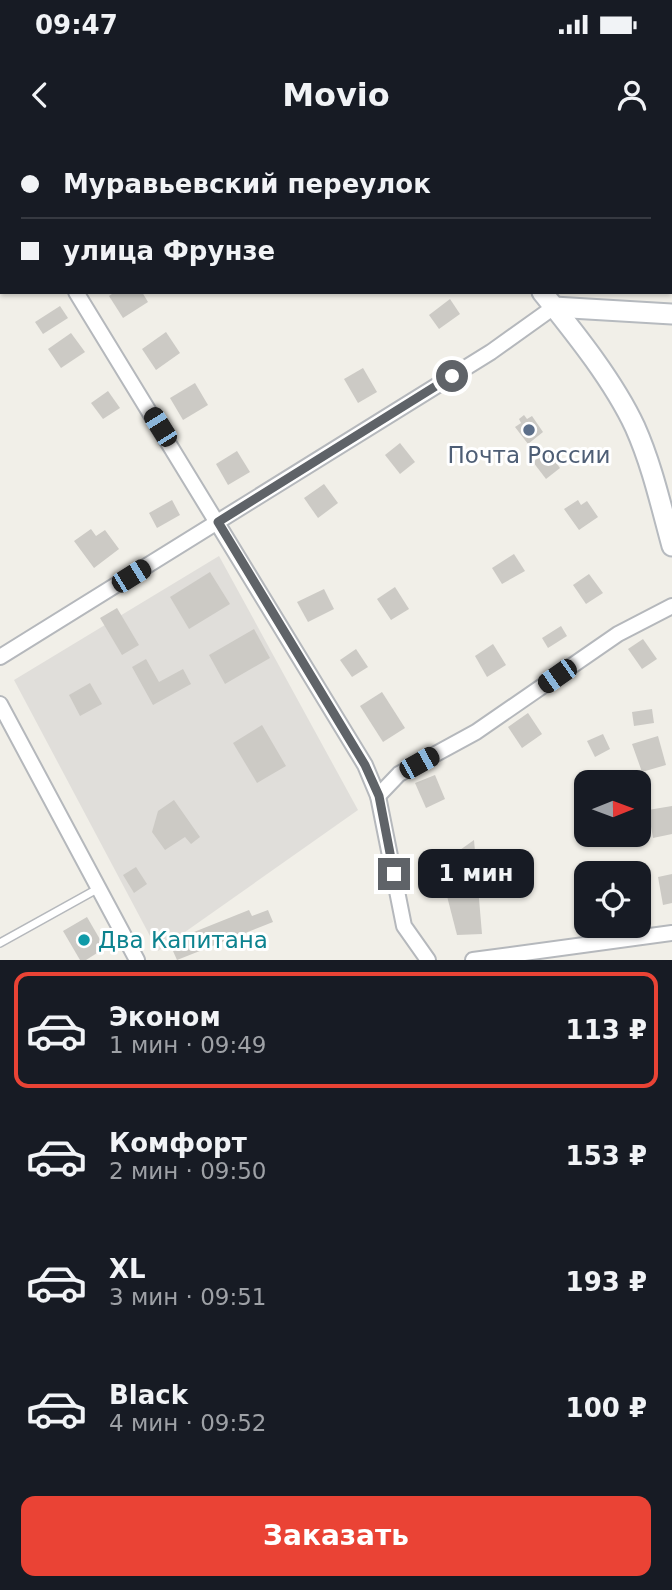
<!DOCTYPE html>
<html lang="ru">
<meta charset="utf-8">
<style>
:root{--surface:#171b24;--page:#20242c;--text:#f1f3f6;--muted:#9ea1a6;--line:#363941;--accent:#ea4335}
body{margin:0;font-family:"DejaVu Sans",sans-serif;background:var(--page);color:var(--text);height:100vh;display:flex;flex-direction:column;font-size:26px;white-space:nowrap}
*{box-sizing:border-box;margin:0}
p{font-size:23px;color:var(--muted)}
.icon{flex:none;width:38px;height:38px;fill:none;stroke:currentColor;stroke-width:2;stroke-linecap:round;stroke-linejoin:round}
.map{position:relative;height:820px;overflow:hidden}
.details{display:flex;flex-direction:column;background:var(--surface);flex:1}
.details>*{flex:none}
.banner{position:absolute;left:0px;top:0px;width:672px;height:154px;box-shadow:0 2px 5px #0004;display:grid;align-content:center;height:154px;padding:0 21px;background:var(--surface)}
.needle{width:46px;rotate:89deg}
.buttons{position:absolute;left:574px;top:630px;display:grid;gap:14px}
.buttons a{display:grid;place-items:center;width:77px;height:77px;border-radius:14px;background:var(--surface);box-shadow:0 2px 5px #0004;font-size:35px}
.end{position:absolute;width:32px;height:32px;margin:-16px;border:9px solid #5f6368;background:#fff;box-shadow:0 0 0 4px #fff}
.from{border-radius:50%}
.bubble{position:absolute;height:49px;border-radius:14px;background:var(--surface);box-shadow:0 2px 5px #0004;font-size:23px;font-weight:700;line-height:49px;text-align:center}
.car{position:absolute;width:21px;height:42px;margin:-21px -10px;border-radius:9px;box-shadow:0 0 5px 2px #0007;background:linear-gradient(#222 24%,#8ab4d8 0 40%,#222 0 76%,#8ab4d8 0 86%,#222 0)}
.banner b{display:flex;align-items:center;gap:24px;height:66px;font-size:26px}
.banner b+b{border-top:2px solid var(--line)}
.banner i{width:18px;height:18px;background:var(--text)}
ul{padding:12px 0 0;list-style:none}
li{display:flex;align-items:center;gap:21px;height:116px;margin:0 14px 10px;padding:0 7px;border:4px solid transparent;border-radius:14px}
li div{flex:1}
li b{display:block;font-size:26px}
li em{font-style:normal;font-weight:700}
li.active{border-color:var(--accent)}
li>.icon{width:63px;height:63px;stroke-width:1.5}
.button{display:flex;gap:14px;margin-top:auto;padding:14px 21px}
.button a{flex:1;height:80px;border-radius:14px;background:var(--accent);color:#fff;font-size:28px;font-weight:700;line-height:80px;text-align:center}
.status{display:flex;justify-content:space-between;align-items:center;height:49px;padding:0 35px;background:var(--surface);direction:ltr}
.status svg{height:19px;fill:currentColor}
header{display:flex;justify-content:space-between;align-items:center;height:91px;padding:0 21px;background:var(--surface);font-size:32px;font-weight:700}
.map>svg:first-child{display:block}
</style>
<div class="status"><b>09:47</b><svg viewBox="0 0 49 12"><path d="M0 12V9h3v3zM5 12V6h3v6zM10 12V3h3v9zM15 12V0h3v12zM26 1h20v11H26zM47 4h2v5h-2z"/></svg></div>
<header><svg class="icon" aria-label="back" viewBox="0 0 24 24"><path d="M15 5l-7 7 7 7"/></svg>Movio<svg class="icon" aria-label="person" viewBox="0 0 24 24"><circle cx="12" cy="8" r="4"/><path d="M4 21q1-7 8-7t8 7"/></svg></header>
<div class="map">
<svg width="672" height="820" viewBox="0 0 672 820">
<rect width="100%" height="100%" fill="#f1efe8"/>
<path fill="#e0deda" d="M219,416L358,670L158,811L14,540Z"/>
<path fill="#c5e8c5" d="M0,0H185L2,2L0,114Z"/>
<g fill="#cccac5">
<path d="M115,152H142L148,162L123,178L109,156Z"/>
<path d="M450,159L460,174L439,189L429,175Z"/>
<path d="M60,166L68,178L43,194L35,182Z"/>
<path d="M166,192L180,213L156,230L142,209Z"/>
<path d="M71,193L85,212L61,228L48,209Z"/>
<path d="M363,228L377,252L358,263L344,239Z"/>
<path d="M195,243L208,265L183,280L170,258Z"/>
<path d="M108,251L120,268L103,279L91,263Z"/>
<path d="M524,275L527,279L532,276L543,292L528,304L515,287L521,283L519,279Z"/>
<path d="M400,303L415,322L400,334L385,315Z"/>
<path d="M237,311L250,332L228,345L216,324Z"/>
<path d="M547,311L560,328L546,339L533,322Z"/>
<path d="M324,344L338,363L318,378L304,358Z"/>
<path d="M172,360L180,375L157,388L149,373Z"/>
<path d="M578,360L581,365L587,361L598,377L579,390L564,369Z"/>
<path d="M91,389L96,396L105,390L119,409L94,428L74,401Z"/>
<path d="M514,414L525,431L502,444L492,428Z"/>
<path d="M210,432L230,464L189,489L170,457Z"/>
<path d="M589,434L603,453L586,464L573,445Z"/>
<path d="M395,447L409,469L391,480L377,459Z"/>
<path d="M324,449L334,469L308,482L297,462Z"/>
<path d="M117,468L139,505L122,515L100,478Z"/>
<path d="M561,486L567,496L548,508L542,498Z"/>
<path d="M254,489L270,518L225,544L209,515Z"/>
<path d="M643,499L657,519L642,529L628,509Z"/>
<path d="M493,504L506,525L487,537L475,516Z"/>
<path d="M356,509L368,527L352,537L340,520Z"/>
<path d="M146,519L159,542L183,529L191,544L153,565L132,527Z"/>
<path d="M90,543L102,564L80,576L69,555Z"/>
<path d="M382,552L405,588L383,602L360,566Z"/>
<path d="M652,569L654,583L634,586L632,572Z"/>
<path d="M528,573L542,594L522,608L508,587Z"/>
<path d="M262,585L286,626L257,643L233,603Z"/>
<path d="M603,594L610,609L595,617L587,601Z"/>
<path d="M658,596L666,625L642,632L632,604Z"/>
<path d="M435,635L445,659L426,668L415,643Z"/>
<path d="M174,660L200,697L191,704L185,697L165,710L152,692L158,671Z"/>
<path d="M672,666V694L653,698L648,670Z"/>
<path d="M474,700L482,794L457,795L439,725Z"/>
<path d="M136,727L147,744L134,753L123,735Z"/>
<path d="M672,734V763L663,765L658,737Z"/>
<path d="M249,770L252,776L268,770L273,782L177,820L169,802Z"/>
<path d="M87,777L105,808L86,820H80L63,791Z"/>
</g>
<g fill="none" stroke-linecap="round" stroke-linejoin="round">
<g stroke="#b5b8bc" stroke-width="10">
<path id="lane" d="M0,803L99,748"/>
</g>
<g stroke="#b5b8bc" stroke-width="18">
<g id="street">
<path d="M158,2L160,0"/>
<path d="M0,109L2,108"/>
<path d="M76,152L365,625L378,656L404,786L428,820"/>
<path d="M0,517L491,212L554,167"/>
<path d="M0,564L137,820"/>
<path d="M378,656L399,634L476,592L618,494L672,466"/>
<path d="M473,820L672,793"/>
</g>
</g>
<g stroke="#b6babf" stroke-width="23">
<g id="secondary">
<path d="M417,0L418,2"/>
<path d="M542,152C574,192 613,240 635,287C652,325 661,366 672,406"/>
<path d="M554,167L672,174"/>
</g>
</g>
<use href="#lane" stroke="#fff" stroke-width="7"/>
<use href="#street" stroke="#fff" stroke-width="14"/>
<use href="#secondary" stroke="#fff" stroke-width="19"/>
</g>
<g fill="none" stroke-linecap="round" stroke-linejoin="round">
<path stroke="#5f6368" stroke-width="9" d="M394,734L379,656L365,625L218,382L452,236"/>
</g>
<circle fill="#5c6f8a" stroke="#fff" stroke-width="2.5" cx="529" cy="290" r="7"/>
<circle fill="#0f9aa8" stroke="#fff" stroke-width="2.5" cx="84" cy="800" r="7"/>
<g text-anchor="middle" stroke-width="6" stroke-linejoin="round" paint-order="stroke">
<g font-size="23" fill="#4e5e75" stroke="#fff">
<text x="529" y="323">Почта России</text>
</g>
<g font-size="23" fill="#0d838f" stroke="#fff" text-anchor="start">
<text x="98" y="808">Два Капитана</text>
</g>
</g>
</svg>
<div class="buttons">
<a><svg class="needle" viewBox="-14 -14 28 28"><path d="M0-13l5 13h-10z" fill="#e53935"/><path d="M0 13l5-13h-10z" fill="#9ea1a6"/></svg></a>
<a><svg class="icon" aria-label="locate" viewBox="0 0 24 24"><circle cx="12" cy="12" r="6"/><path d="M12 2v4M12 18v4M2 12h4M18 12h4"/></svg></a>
</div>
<i class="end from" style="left:452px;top:236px"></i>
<i class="end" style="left:394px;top:734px"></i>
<div class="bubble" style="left:418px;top:709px;width:116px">1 мин</div>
<i class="car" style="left:160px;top:287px;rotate:328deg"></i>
<i class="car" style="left:131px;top:436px;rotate:58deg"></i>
<i class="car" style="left:557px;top:536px;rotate:235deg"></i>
<i class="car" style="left:419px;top:623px;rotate:61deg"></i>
<div class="banner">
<b><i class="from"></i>Муравьевский переулок</b>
<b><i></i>улица Фрунзе</b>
</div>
</div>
<section class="details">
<ul>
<li class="active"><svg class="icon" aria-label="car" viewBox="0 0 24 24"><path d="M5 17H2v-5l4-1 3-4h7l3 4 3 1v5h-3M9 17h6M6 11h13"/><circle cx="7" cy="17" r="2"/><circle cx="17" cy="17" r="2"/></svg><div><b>Эконом</b><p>1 мин · 09:49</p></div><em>113 ₽</em></li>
<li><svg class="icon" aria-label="car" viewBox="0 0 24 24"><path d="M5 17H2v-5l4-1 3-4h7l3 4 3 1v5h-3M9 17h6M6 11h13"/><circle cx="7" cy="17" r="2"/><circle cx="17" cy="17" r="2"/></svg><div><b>Комфорт</b><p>2 мин · 09:50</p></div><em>153 ₽</em></li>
<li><svg class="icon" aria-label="car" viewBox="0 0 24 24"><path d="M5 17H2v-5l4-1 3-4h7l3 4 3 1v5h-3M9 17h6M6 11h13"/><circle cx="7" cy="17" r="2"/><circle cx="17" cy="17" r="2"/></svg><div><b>XL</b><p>3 мин · 09:51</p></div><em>193 ₽</em></li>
<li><svg class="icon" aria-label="car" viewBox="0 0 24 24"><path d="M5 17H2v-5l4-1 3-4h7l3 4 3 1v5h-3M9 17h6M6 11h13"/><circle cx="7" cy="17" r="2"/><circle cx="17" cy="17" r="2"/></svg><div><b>Black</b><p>4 мин · 09:52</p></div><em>100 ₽</em></li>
</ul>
<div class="button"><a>Заказать</a></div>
</section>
